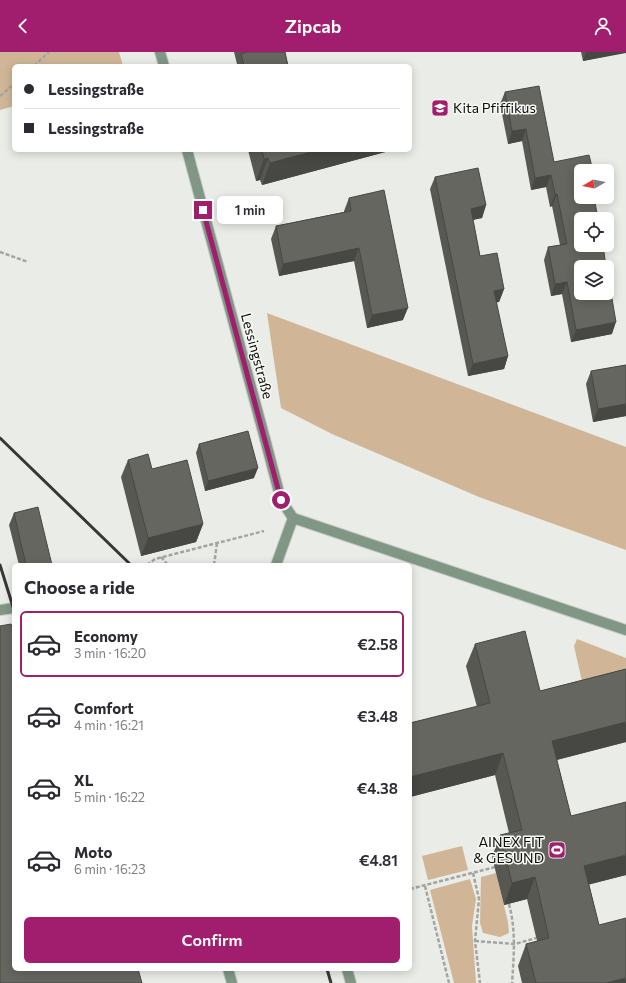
<!DOCTYPE html>
<meta charset="utf-8">
<style>
:root{--surface:#fff;--page:#f7f7f7;--text:#2b2b33;--muted:#7c7c81;--line:#e1e1e2;--accent:#a11e6e}
body{margin:0;font-family:Commissioner,sans-serif;background:var(--page);color:var(--text);height:100vh;display:flex;flex-direction:column;font-size:15px;white-space:nowrap}
*{box-sizing:border-box;margin:0}
p{font-size:13px;color:var(--muted)}
.icon{flex:none;width:22px;height:22px;fill:none;stroke:currentColor;stroke-width:2;stroke-linecap:round;stroke-linejoin:round}
.map{position:relative;flex:1;overflow:hidden}
.sheet{position:absolute;left:12px;top:511px;width:400px;height:408px;display:flex;flex-direction:column;background:var(--surface);border-radius:6px;box-shadow:0 2px 10px #0003}
.sheet>*{flex:none}
.banner{position:absolute;left:12px;top:12px;width:400px;height:88px;border-radius:6px;box-shadow:0 2px 10px #0003;display:grid;align-content:center;height:88px;padding:0 12px;background:var(--surface)}
.needle{width:26px;rotate:260deg}
.buttons{position:absolute;left:574px;top:112px;display:grid;gap:8px}
.buttons a{display:grid;place-items:center;width:40px;height:40px;border-radius:6px;background:var(--surface);box-shadow:0 2px 10px #0003;font-size:20px}
.end{position:absolute;width:18px;height:18px;margin:-9px;border:5px solid #a11e6e;background:#fff;box-shadow:0 0 0 2px #fff}
.from{border-radius:50%}
.bubble{position:absolute;height:28px;border-radius:6px;background:var(--surface);box-shadow:0 2px 10px #0003;font-size:13px;font-weight:600;line-height:28px;text-align:center}
.banner b{display:flex;align-items:center;gap:14px;height:38px;font-size:15px}
.banner b+b{border-top:1px solid var(--line)}
.banner i{width:10px;height:10px;background:var(--text)}
ul{padding:0;list-style:none}
li{display:flex;align-items:center;gap:12px;height:66px;margin:0 8px 6px;padding:0 4px;border:2px solid transparent;border-radius:6px}
li div{flex:1}
li b{display:block;font-size:15px}
li em{font-style:normal;font-weight:600}
li.selected{border-color:var(--accent)}
li>.icon{width:36px;height:36px;stroke-width:1.5}
h2{padding:0 12px;font-size:18px;line-height:48px}
.cta{display:flex;gap:8px;margin-top:auto;padding:8px 12px}
.cta a{flex:1;height:46px;border-radius:6px;background:var(--accent);color:#fff;font-size:16px;font-weight:600;line-height:46px;text-align:center}
header{display:flex;justify-content:space-between;align-items:center;height:52px;padding:0 12px;background:var(--accent);color:#fff;font-size:18px;font-weight:600}
.map>svg:first-child{display:block}
</style>
<header><svg class="icon" aria-label="back" viewBox="0 0 24 24"><path d="M15 5l-7 7 7 7"/></svg>Zipcab<svg class="icon" aria-label="person" viewBox="0 0 24 24"><circle cx="12" cy="8" r="4"/><path d="M4 21q1-7 8-7t8 7"/></svg></header>
<div class="map">
<svg width="626" height="931" viewBox="0 0 626 931">
<rect width="100%" height="100%" fill="#eaece7"/>
<g fill="#d0b697">
<path d="M0,0H119L123,14H14V54L0,58Z"/>
<path d="M267,261L626,395V498L479,445L332,382L281,356Z"/>
<path d="M577,587L626,606V637L586,647L574,594Z"/>
<path d="M462,794L468,818L428,828L422,804Z"/>
<path d="M496,821L508,870L509,881L500,885L483,881L480,871L481,825Z"/>
<path d="M470,827L476,847L472,874L476,931H454L430,838Z"/>
</g>
<g fill="none" stroke-linecap="round" stroke-linejoin="round">
<g stroke="#c7c8c4" stroke-width="12">
<g id="service">
<path d="M265,387L281,448L293,466"/>
<path d="M293,466L626,578"/>
<path d="M276,513L293,466"/>
<path d="M0,558L14,556"/>
<path d="M228,917L232,931"/>
<path d="M347,917L351,931"/>
</g>
</g>
<g stroke="#c7c8c4" stroke-width="12">
<g id="minor">
<path d="M160,0L164,14"/>
<path d="M187,98L265,387"/>
</g>
</g>
<g stroke="#a4a5a1" stroke-width="2.5" stroke-dasharray="4 2" stroke-linecap="butt">
<path d="M34,14L49,0"/>
<path d="M0,44L14,32"/>
<path d="M0,200L28,210"/>
<path d="M161,505L168,513"/>
<path d="M147,513L155,507L264,479"/>
<path d="M214,513L217,491"/>
<path d="M473,821L479,847L475,889L480,931"/>
<path d="M425,834L449,931"/>
<path d="M410,837L495,815"/>
<path d="M509,852C516,878 514,904 512,931"/>
<path d="M475,889L515,892L536,886"/>
</g>
<use href="#service" stroke="#809786" stroke-width="10"/>
<use href="#minor" stroke="#809786" stroke-width="10"/>
<g stroke="#373835" stroke-width="3">
<path d="M0,386L131,513"/>
<path d="M0,513L14,558"/>
<path d="M327,917L331,931"/>
</g>
</g>
<g fill="#585853">
<path d="M234,0H285L288,14H236L237,12Z"/>
<path d="M581,0H626L583,9Z"/>
<path d="M505,40L554,110L581,119L612,282L571,290L562,242L551,244L544,208L548,195L560,193L552,154L550,155L546,135L531,138L522,89L508,92L500,52Z"/>
<path d="M248,98H390L389,99L262,133L260,128L256,129Z"/>
<path d="M435,125L486,153L482,166L473,168L480,204L504,237L499,250H496L508,304L504,317L468,324L430,137Z"/>
<path d="M349,146L403,268L367,276L354,209L279,224L271,187L276,174L344,160V159Z"/>
<path d="M626,313V364L593,370L586,332L591,319Z"/>
<path d="M199,392L254,426L205,439L196,401Z"/>
<path d="M128,408L152,417L203,472L196,490L141,504L121,425Z"/>
<path d="M14,461L52,513H19L9,473Z"/>
<path d="M475,592L540,639L626,617V690L557,708L571,764L626,823L589,832L599,873L626,931H522L518,914L526,892L537,889L527,847L504,853L492,805L500,783L509,781L495,723L410,745V671L477,655L466,614Z"/>
</g>
<g fill="#474744">
<path d="M586,0H626V1L583,9Z"/>
<path d="M526,77L522,89L508,92L512,79Z"/>
<path d="M319,98H390L389,99L262,133L270,111Z"/>
<path d="M268,106L260,128L256,129L264,107Z"/>
<path d="M551,123L546,135L531,138L535,126Z"/>
<path d="M555,142H557L552,154L550,155Z"/>
<path d="M486,153L482,166L466,169L471,157Z"/>
<path d="M359,196L354,209L279,224L283,212Z"/>
<path d="M567,230L562,242L551,244L555,232Z"/>
<path d="M504,237L499,250L489,252L494,239Z"/>
<path d="M408,256L403,268L367,276L372,263Z"/>
<path d="M616,270L612,282L571,290L576,278Z"/>
<path d="M508,304L504,317L468,324L473,312Z"/>
<path d="M626,352V364L593,370L598,357Z"/>
<path d="M258,416L254,426L205,439L208,429Z"/>
<path d="M203,472L196,490L141,504L148,486Z"/>
<path d="M626,670V690L544,711L552,689Z"/>
<path d="M503,701L495,723L410,745V725Z"/>
<path d="M626,803V823L576,836L584,814Z"/>
<path d="M535,825L527,847L504,853L512,831Z"/>
<path d="M626,926V931H606Z"/>
</g>
<g fill="#666661" stroke="#474744">
<path d="M247,0H285L288,14H244L241,2Z"/>
<path d="M539,34L554,110L589,103L593,119H581V145H594L598,167H581V193H603L606,215H581V241H607V218L616,270L576,278L567,230L555,232L548,195L567,192L557,142H555L551,123L535,126L526,77L512,79L505,40Z"/>
<path d="M262,98H319L270,111L268,106L264,107Z"/>
<path d="M478,116L486,153L471,157L480,204L497,201L504,237L494,239L508,304L473,312L435,125Z"/>
<path d="M384,138L408,256L372,263L359,196L283,212L276,174L351,159L349,146Z"/>
<path d="M626,313V352L598,357L591,319Z"/>
<path d="M248,379L258,416L208,429L199,392Z"/>
<path d="M148,402L152,417L187,408L203,472L148,486L128,408Z"/>
<path d="M38,455L52,513H26L14,461Z"/>
<path d="M11,572L14,582V917H138L142,931H0V574Z"/>
<path d="M525,579L540,639L626,617V670L552,689L571,764L626,750V803L584,814L599,873L626,866V926L606,931H536L526,892L549,886L535,825L512,831L500,783L522,778L503,701L410,725V671L490,651L475,592Z"/>
</g>
<g fill="none" stroke-linecap="round" stroke-linejoin="round">
<path stroke="#a11e6e" stroke-width="5" d="M203,158L281,448"/>
</g>
<defs>
<g id="school-square" transform="scale(0.9)"><rect x="-9" y="-9" width="18" height="18" rx="4" fill="#a11e6e" stroke="#f7f9f4"/><path d="M0-5L7-2L0 1L-7-2ZM-4 1L0 2.5L4 1V4Q0 6-4 4Z" fill="#fff"/></g>
<g id="stadium-square" transform="scale(0.9)"><rect x="-9" y="-9" width="18" height="18" rx="4" fill="#a11e6e" stroke="#f7f9f4"/><path d="M0-5a6.5 5 0 1 0 0 10a6.5 5 0 1 0 0-10ZM-3.5-1.8h7v3.6h-7Z" fill="#fff"/></g>
</defs>
<g fill-rule="evenodd">
<use href="#school-square" x="440" y="56"/>
<use href="#stadium-square" x="557" y="798"/>
</g>
<g text-anchor="middle" stroke-width="3" stroke-linejoin="round" paint-order="stroke">
<g font-size="14" fill="#0d0e0c" stroke="#f7f9f4" text-anchor="start">
<text x="453" y="61">Kita Pfiffikus</text>
<text x="544" y="795" text-anchor="end">AINEX FIT<tspan x="544" dy="16">&amp; GESUND</tspan></text>
</g>
<g font-size="14" fill="#0d0e0c" stroke="#f7f9f4">
<text transform="translate(257 304) rotate(75)" y="5">Lessingstraße</text>
</g>
</g>
</svg>
<div class="buttons">
<a><svg class="needle" viewBox="-14 -14 28 28"><path d="M0-13l5 13h-10z" fill="#e53935"/><path d="M0 13l5-13h-10z" fill="#7c7c81"/></svg></a>
<a><svg class="icon" aria-label="locate" viewBox="0 0 24 24"><circle cx="12" cy="12" r="6"/><path d="M12 2v4M12 18v4M2 12h4M18 12h4"/></svg></a>
<a><svg class="icon" aria-label="layers" viewBox="0 0 24 24"><path d="M12 4l9 5-9 5-9-5zM3 14l9 5 9-5"/></svg></a>
</div>
<i class="end from" style="left:281px;top:448px"></i>
<i class="end" style="left:203px;top:158px"></i>
<div class="bubble" style="left:217px;top:144px;width:66px">1 min</div>
<div class="banner">
<b><i class="from"></i>Lessingstraße</b>
<b><i></i>Lessingstraße</b>
</div>
<section class="sheet">
<h2>Choose a ride</h2>
<ul>
<li class="selected"><svg class="icon" aria-label="car" viewBox="0 0 24 24"><path d="M5 17H2v-5l4-1 3-4h7l3 4 3 1v5h-3M9 17h6M6 11h13"/><circle cx="7" cy="17" r="2"/><circle cx="17" cy="17" r="2"/></svg><div><b>Economy</b><p>3 min · 16:20</p></div><em>€2.58</em></li>
<li><svg class="icon" aria-label="car" viewBox="0 0 24 24"><path d="M5 17H2v-5l4-1 3-4h7l3 4 3 1v5h-3M9 17h6M6 11h13"/><circle cx="7" cy="17" r="2"/><circle cx="17" cy="17" r="2"/></svg><div><b>Comfort</b><p>4 min · 16:21</p></div><em>€3.48</em></li>
<li><svg class="icon" aria-label="car" viewBox="0 0 24 24"><path d="M5 17H2v-5l4-1 3-4h7l3 4 3 1v5h-3M9 17h6M6 11h13"/><circle cx="7" cy="17" r="2"/><circle cx="17" cy="17" r="2"/></svg><div><b>XL</b><p>5 min · 16:22</p></div><em>€4.38</em></li>
<li><svg class="icon" aria-label="car" viewBox="0 0 24 24"><path d="M5 17H2v-5l4-1 3-4h7l3 4 3 1v5h-3M9 17h6M6 11h13"/><circle cx="7" cy="17" r="2"/><circle cx="17" cy="17" r="2"/></svg><div><b>Moto</b><p>6 min · 16:23</p></div><em>€4.81</em></li>
</ul>
<div class="cta"><a>Confirm</a></div>
</section>
</div>
